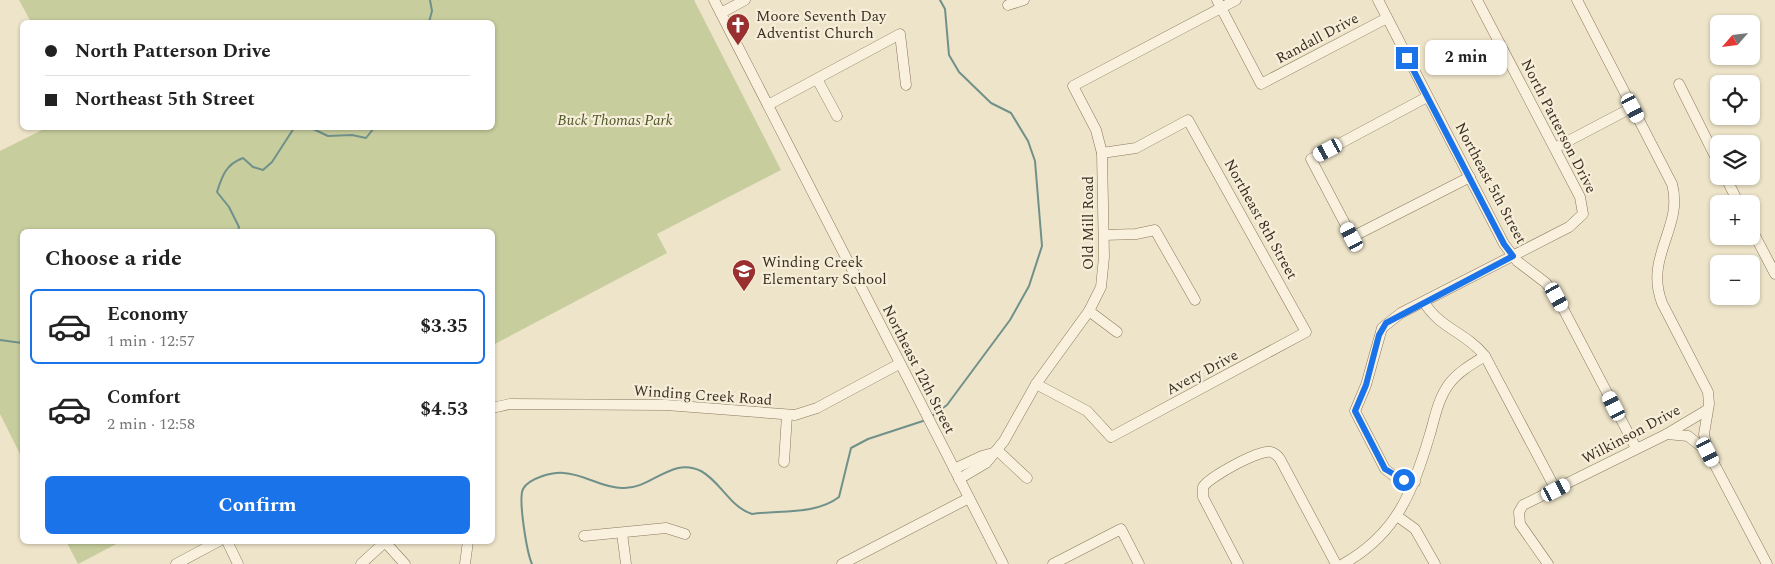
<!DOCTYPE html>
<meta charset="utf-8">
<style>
:root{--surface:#fff;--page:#f6f6f6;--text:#222;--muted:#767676;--line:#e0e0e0;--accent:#1a73e8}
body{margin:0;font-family:Spectral,serif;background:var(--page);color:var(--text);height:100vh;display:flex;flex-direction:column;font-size:19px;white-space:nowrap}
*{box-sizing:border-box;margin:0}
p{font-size:16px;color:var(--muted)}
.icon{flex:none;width:28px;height:28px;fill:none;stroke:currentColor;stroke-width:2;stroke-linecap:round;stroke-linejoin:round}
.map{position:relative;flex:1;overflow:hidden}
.drawer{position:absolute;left:20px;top:229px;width:475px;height:315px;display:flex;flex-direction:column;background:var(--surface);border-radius:8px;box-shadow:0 1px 4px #0004}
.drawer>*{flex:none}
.top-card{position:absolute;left:20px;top:20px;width:475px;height:110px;border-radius:8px;box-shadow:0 1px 4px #0004;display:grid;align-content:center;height:110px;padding:0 25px;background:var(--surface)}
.needle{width:32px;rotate:242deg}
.controls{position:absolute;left:1710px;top:15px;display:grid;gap:10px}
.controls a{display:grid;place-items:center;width:50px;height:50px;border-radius:8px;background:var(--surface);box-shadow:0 1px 4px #0004;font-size:25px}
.end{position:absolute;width:22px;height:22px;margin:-11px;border:6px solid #1a73e8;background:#fff;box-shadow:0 0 0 2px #fff}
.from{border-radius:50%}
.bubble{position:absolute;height:35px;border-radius:8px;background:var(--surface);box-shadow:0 1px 4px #0004;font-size:16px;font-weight:700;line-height:35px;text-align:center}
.car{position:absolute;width:15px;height:30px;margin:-15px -8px;border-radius:6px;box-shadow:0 0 4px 1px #0007;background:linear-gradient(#fff 24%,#345 0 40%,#fff 0 76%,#345 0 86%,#fff 0)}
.top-card b{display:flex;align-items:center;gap:18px;height:48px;font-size:19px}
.top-card b+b{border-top:1px solid var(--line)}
.top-card i{width:12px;height:12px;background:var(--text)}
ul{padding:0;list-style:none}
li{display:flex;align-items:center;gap:15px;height:75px;margin:0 10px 8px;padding:0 15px;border:2px solid transparent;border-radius:8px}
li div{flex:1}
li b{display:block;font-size:19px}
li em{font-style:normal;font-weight:700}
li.current{border-color:var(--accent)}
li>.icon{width:45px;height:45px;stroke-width:1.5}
h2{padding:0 25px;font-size:22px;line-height:60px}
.cta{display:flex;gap:10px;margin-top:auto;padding:10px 25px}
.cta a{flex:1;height:58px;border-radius:8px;background:var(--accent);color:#fff;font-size:20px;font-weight:700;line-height:58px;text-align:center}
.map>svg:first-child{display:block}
</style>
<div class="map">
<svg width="1775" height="564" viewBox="0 0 1775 564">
<rect width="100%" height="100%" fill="#eee4c9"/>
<g fill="#c7cd9d">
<path d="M19,0H694L781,170L657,234L667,253L493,345L492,231H22V458L0,414V151L46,128H492V22H31Z"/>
<path d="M66,541H122L78,564Z"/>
</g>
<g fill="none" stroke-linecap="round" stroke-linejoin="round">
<g stroke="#70918a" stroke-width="2">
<path d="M429,22L432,11L430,0"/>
<path d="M311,128L328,136L352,135L366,138L374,128"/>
<path d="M238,231L239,227L229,207L217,192C222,176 226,164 243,158L253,167L263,170L272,162L294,128H300"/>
<path d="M0,340L22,343"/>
<path d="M932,416L947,405L1010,320L1029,286L1042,246L1035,161L1028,141L1011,113L991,103L959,72L949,55L945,9L940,0"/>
<path d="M532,564C527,553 518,500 523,489C529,478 552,472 564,473C584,474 602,488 622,488C651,490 671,456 701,471C721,482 730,507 752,514C779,510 816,515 839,497L851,448L868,439L926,420"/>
</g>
<g stroke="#8b775e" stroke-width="11">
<g id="minor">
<path d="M714,0L1003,564"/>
<path d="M1217,0L1261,84L1387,18"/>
<path d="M1378,0L1504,244L1517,261L1546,283L1557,297L1636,448"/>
<path d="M1577,0L1672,184C1684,227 1644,256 1662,303L1708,392L1709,404L1704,434L1708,452L1767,564"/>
<path d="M1008,5L1024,0"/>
<path d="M721,13L745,0"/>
<path d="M817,79L837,116"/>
<path d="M1679,84L1719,164"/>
<path d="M1427,97L1311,159L1352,237L1470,177"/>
<path d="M768,105L900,34L906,85"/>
<path d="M1555,148L1633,107"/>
<path d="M1725,176L1739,204"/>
<path d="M1751,228L1775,274"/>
<path d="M1104,235L1136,234L1155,230L1195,300"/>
<path d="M1424,302C1440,329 1466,332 1485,356L1556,490"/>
<path d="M1089,311L1117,332"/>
<path d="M1036,384L1087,411L1111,437L1306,332L1188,120L1136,148L1102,153"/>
<path d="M492,408L510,404L666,405L795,415L817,408L899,364"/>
<path d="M1667,434L1688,436L1707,451"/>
<path d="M997,450L1027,478"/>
<path d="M784,462L787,415"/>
<path d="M954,469L982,456L993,453"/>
<path d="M959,479L986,463L1004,441L1036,384L1089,311L1101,287L1104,257L1102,153L1096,130L1073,86L1236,0"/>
<path d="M1415,482L1394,476L1385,469L1355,411L1366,385L1382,328L1401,313L1569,227L1583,214L1580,197L1477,0"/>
<path d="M1397,516L1415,529L1435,564"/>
<path d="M622,533L626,564"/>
<path d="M584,536L666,528L685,534"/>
<path d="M227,541L238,564"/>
<path d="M384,541L405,564"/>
<path d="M176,564L219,541"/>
<path d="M361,564L385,542"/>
<path d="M465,564L468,541"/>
<path d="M842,564L969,498"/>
<path d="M1053,564L1121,529L1139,564"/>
<path d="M1238,564L1203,497V487C1209,477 1260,449 1271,452C1275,453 1278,456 1280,459L1336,564"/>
<path d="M1343,564C1397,534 1413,491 1430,434C1435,417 1438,399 1449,384C1458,372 1472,364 1485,356"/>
<path d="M1548,564L1520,524L1519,512L1523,505L1665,435L1707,410"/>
</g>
</g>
<use href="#minor" stroke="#f9f1dd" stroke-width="10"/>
</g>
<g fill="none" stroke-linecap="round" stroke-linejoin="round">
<path stroke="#1a73e8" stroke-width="6" d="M1404,480L1385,469L1355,411L1366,385L1379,335L1386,323L1513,256L1504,244L1407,58"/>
</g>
<defs>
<g id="church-pin" transform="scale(1.25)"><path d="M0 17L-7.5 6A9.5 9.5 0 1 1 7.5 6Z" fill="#992f2f" stroke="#f6eed9"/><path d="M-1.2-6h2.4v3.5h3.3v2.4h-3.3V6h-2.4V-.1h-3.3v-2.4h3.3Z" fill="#fff"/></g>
<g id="school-pin" transform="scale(1.25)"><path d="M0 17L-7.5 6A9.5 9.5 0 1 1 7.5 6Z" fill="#992f2f" stroke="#f6eed9"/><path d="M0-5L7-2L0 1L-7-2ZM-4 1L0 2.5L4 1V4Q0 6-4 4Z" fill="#fff"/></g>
</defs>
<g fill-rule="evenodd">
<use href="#church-pin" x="738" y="25"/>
<use href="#school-pin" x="744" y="271"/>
</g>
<g text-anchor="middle" stroke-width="4.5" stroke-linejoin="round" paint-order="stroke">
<g font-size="15" fill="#3c2e21" stroke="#f6eed9" text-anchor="start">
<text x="756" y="21">Moore Seventh Day<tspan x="756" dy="17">Adventist Church</tspan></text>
<text x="762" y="267">Winding Creek<tspan x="762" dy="17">Elementary School</tspan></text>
</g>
<g font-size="15" fill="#3c2e21" stroke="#f6eed9">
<text transform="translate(1317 38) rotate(-28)" y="5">Randall Drive</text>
<text transform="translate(1559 126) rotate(63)" y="5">North Patterson Drive</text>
<text transform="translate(1491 183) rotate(62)" y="5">Northeast 5th Street</text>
<text transform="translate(1261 219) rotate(61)" y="5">Northeast 8th Street</text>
<text transform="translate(1088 223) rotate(-90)" y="5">Old Mill Road</text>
<text transform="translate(919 369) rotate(63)" y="5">Northeast 12th Street</text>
<text transform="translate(1202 372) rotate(-28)" y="5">Avery Drive</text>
<text transform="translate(703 395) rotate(4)" y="5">Winding Creek Road</text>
<text transform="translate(1631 434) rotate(-28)" y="5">Wilkinson Drive</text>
</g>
<g font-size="15" font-style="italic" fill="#4b5828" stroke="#f6eed9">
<text x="615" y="125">Buck Thomas Park</text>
</g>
</g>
</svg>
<div class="controls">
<a><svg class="needle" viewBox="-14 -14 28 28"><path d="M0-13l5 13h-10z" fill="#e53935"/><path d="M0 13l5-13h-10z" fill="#767676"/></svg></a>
<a><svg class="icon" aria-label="locate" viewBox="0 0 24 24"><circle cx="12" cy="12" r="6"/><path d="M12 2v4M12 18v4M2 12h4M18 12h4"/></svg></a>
<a><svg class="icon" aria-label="layers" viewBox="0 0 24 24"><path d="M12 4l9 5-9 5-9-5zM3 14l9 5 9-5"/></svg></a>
<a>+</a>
<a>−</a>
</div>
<i class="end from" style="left:1404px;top:480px"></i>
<i class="end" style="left:1407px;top:58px"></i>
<div class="bubble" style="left:1425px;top:40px;width:82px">2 min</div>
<i class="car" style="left:1633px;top:108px;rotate:152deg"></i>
<i class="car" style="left:1328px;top:150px;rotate:242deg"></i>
<i class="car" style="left:1352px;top:237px;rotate:332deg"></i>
<i class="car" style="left:1557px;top:297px;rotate:151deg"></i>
<i class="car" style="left:1614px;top:406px;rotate:333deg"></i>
<i class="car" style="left:1708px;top:452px;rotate:153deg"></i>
<i class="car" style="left:1556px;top:490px;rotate:63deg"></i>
<div class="top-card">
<b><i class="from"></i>North Patterson Drive</b>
<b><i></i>Northeast 5th Street</b>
</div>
<section class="drawer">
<h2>Choose a ride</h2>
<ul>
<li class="current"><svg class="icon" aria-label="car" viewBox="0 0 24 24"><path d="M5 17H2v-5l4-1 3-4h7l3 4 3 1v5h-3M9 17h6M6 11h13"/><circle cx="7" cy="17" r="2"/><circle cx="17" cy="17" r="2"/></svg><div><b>Economy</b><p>1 min · 12:57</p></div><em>$3.35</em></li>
<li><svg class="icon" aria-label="car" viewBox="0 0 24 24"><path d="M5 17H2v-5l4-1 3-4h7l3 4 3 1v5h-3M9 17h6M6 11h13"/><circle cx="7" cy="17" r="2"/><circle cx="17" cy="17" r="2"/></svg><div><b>Comfort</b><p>2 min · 12:58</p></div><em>$4.53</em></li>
</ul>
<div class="cta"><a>Confirm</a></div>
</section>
</div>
